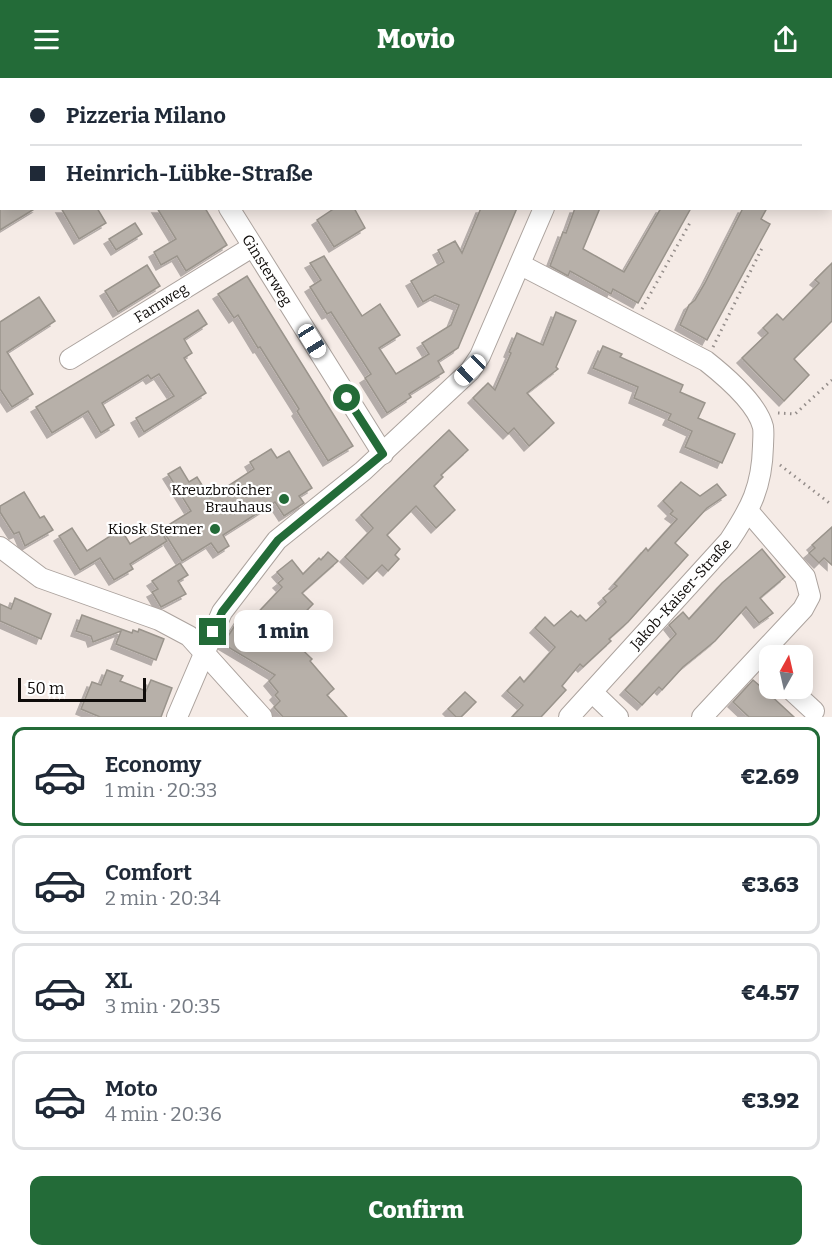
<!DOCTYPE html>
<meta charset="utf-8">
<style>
:root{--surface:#fff;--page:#f2f2f3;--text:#1f2937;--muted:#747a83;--line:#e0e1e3;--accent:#236b38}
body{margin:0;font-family:Bitter,serif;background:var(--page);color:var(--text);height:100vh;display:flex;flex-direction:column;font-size:22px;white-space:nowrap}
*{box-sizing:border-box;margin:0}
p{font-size:20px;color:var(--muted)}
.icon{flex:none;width:33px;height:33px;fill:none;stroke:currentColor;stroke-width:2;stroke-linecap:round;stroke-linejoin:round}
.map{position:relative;height:639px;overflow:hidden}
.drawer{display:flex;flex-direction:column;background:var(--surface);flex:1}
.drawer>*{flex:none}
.guide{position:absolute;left:0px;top:0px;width:832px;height:132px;box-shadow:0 3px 15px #0003;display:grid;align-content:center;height:132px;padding:0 30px;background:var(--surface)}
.needle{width:39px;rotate:8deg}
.tools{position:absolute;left:759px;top:567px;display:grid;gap:12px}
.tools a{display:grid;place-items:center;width:54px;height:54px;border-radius:12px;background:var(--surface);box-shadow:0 3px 15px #0003;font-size:30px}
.scale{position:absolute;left:18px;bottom:15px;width:128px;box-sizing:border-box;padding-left:6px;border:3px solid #0f0c0a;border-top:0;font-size:16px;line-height:21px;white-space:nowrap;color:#0f0c0a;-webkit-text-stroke:4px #fff;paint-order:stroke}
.end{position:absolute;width:27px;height:27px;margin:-14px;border:8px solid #236b38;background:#fff;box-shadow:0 0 0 3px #fff}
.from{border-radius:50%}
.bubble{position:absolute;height:42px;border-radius:12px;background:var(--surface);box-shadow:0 3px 15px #0003;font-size:20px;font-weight:800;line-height:42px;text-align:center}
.car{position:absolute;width:18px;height:36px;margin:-18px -9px;border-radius:8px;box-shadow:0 0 4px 2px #0007;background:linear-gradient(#fff 24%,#345 0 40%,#fff 0 76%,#345 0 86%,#fff 0)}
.guide b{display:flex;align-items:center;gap:21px;height:57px;font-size:22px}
.guide b+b{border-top:2px solid var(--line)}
.guide i{width:15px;height:15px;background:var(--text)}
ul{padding:10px 0 0;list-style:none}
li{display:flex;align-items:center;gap:18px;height:99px;margin:0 12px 9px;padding:0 18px;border:3px solid var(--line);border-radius:12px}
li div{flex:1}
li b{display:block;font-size:22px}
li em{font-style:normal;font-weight:800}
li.active{border-color:var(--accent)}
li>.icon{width:54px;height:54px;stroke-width:1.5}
.action{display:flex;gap:12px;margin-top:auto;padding:12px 30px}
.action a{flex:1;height:69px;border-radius:12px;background:var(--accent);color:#fff;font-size:24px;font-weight:800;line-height:69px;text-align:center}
header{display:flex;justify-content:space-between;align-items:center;height:78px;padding:0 30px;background:var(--accent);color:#fff;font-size:27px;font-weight:800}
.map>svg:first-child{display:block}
</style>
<header><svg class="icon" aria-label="menu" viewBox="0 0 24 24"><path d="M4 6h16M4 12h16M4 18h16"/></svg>Movio<svg class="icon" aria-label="share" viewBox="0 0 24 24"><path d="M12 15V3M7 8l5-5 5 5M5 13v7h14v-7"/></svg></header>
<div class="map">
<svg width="832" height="639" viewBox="0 0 832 639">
<defs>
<filter id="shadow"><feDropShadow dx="-5" dy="5" stdDeviation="0" flood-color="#0004"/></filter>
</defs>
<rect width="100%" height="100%" fill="#f5ebe6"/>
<g fill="#b7b0a9" stroke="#9a948c" stroke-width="1.5" filter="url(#shadow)">
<path d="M0,130H36L0,152Z"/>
<path d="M61,130H97L106,145L79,161Z"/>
<path d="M157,130H205L227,167L186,193L177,178L161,187L154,174L176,161Z"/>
<path d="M335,130H354L365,150L334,169L317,142Z"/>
<path d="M481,130H517L458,270L438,283L444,294L409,316L411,319L387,335L365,300L371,296L331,234L327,236L310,209L321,202L310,185L324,178L362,238L380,226L400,257L379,270L396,296L429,276L422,265L451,247L459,227L435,217L423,224L411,203L444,184L438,172L455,163L462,175Z"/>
<path d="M575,130H600L583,171L624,194L661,130H691L638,225L613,211L611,216L570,193L568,198L550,188L563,154L566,155Z"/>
<path d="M743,130H767L761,141L770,146L707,262L680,247L689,227L695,222L705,205Z"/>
<path d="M135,145L142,156L116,172L109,161Z"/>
<path d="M832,185V243L794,281L809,297L784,323L742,280L768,255L763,250L777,236L783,242L819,205L815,202Z"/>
<path d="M147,187L160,208L118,234L105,213Z"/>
<path d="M247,198L353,368L328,383L297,333L299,331L260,269L258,270L238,237L234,240L218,216Z"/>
<path d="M39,219L55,243L7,274L33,316L12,329L0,311V244Z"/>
<path d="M198,232L207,246L184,261L192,275L184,280L206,315L144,354L136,340L174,318L159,296L151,301L148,297L102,325L114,347L101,355L88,333L52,355L36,329Z"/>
<path d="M556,234L576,243L556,289L558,291L527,315L554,345L529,368L514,350L508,356L473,320L488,305L495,312L511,275L509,274L517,255L543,267Z"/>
<path d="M603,268L622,276L620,279L683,307L680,314L705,325L698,340L735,356L722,385L685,369L692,353L668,342L671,336L634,320L638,309L593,290Z"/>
<path d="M449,352L468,372L441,397L443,399L434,408L455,432L436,450L416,428L387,457L400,471L395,477L399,481L388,493L382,487L368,501L345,479L373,450L361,437Z"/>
<path d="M271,371L277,380L289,373L312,410L299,418L304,425L284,438L275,424L223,457L229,468L218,475L211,465L182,483L162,451L191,433L168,396L180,389L189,404L197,399L210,420L254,391L250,384Z"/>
<path d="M681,404L700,418L717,406L726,417L707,430L675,465L688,477L628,544L609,561L611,563L583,589L580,586L562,608L566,612L541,639H512L523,627L507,613L520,599L524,604L555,569L535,550L545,539L554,548L571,533L578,539L580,537L586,543L606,524L603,520L617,508L614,506L646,470L648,473L677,441L670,436L673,433L663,423Z"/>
<path d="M24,414L40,440L44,438L53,452L25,468L19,454L14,456L0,434V428Z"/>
<path d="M158,449L167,463L130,486L133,491L114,502L100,480L80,492L59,458L72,450L87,473L121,451L130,466Z"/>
<path d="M832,449V487L824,480L819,485L809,475L815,470L812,467Z"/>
<path d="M762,471L785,499L760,520L773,535L759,545L746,529L715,563L683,589L662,612L659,609L642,627L625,612L676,556L669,547L683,534L689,541L722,505Z"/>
<path d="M328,474L338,483L302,515L313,526L285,555L312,581L310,583L334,611L327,617L347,639H283L274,629L280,623L275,617L278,614L269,603L275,597L223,566L241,538L250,543L282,509L278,505L283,501L277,494L292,482L303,496L319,480L321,482Z"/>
<path d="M180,485L188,497L178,503L186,516L161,529L152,514L158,511L152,503Z"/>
<path d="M15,520L51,536L41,561L0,543V526L11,531Z"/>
<path d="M82,537L132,555L133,552L138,554L139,551L164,561L156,582L116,566L121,553L93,564L91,558L76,553Z"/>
<path d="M107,592L123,598L120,603L146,613L151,602L172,610L161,639H100L81,631L92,604L101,607Z"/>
<path d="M753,602L767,614L794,639H749L733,624Z"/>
<path d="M465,614L476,624L461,639H456L448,631Z"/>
</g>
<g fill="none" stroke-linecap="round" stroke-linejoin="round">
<g stroke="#aca39e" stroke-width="22">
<g id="minor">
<path d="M149,0L150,2"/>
<path d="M599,2L600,0"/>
<path d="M819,2V0"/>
<path d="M0,91L2,90"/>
<path d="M229,130L383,376"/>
<path d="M521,187L706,283C725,298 757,325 763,349C764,355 763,363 763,368C762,409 751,430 729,463L569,639"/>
<path d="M70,281L252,169"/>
<path d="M0,469L41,500L159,542L189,558L262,639"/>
<path d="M789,610L814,633"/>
<path d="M592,614L618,639"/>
<path d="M177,639L222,534L277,462L363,393L470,293L480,278L544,130"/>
<path d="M702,639L803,531L810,518L805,499L749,434"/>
</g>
</g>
<g stroke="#948d8a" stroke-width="3" stroke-dasharray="1.5 4.5" stroke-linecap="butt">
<path d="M780,2L781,0"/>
<path d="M831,94L832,91"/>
<path d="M831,116H832"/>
<path d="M642,231L691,143"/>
<path d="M713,269L763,168"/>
<path d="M778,335L795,336L832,302"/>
<path d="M780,387L832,427"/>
</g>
<use href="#minor" stroke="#fff" stroke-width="20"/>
</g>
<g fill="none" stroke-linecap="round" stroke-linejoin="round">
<path stroke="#236b38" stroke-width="8" d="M213,554L222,534L278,462L383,376L347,320"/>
</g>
<g fill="#236b38" stroke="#fff" stroke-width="2">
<circle cx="284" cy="421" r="6"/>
<circle cx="215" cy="451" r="6"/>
</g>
<g text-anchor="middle" stroke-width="4.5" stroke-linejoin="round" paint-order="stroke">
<g font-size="15" fill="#0f0c0a" stroke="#fff">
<text transform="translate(267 192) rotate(58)" y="5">Ginsterweg</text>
<text transform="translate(161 225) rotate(-32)" y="5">Farnweg</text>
<text transform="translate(681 516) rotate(-48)" y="5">Jakob-Kaiser-Straße</text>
</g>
<g font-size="15" fill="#0f0c0a" stroke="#fff" text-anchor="end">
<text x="272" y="417">Kreuzbroicher<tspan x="272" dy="17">Brauhaus</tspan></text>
<text x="203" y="456">Kiosk Sterner</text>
</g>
</g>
</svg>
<div class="tools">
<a><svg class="needle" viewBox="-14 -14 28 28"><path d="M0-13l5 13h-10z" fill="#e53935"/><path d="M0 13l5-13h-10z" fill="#747a83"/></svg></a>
</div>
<div class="scale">50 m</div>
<i class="end from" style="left:347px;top:320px"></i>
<i class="end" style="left:213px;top:554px"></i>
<div class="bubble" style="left:234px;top:532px;width:99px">1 min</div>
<i class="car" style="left:312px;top:263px;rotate:148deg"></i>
<i class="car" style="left:470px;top:292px;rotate:226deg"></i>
<div class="guide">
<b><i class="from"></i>Pizzeria Milano</b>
<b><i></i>Heinrich-Lübke-Straße</b>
</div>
</div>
<section class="drawer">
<ul>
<li class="active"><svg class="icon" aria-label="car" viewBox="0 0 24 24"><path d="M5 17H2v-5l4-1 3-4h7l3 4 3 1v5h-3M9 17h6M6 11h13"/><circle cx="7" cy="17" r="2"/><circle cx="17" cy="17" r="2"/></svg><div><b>Economy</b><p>1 min · 20:33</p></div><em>€2.69</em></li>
<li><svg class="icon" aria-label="car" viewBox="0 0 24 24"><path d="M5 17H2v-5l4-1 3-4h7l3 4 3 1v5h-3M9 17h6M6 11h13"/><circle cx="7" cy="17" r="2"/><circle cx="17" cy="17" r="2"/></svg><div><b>Comfort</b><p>2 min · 20:34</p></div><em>€3.63</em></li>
<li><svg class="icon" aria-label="car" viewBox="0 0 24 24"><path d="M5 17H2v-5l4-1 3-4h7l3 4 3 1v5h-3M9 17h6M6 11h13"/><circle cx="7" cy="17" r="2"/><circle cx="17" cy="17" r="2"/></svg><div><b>XL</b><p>3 min · 20:35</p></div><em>€4.57</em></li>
<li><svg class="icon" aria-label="car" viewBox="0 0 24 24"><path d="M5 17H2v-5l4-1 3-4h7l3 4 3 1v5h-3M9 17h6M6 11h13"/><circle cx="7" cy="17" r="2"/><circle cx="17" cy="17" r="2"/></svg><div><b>Moto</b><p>4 min · 20:36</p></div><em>€3.92</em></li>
</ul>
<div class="action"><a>Confirm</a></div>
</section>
